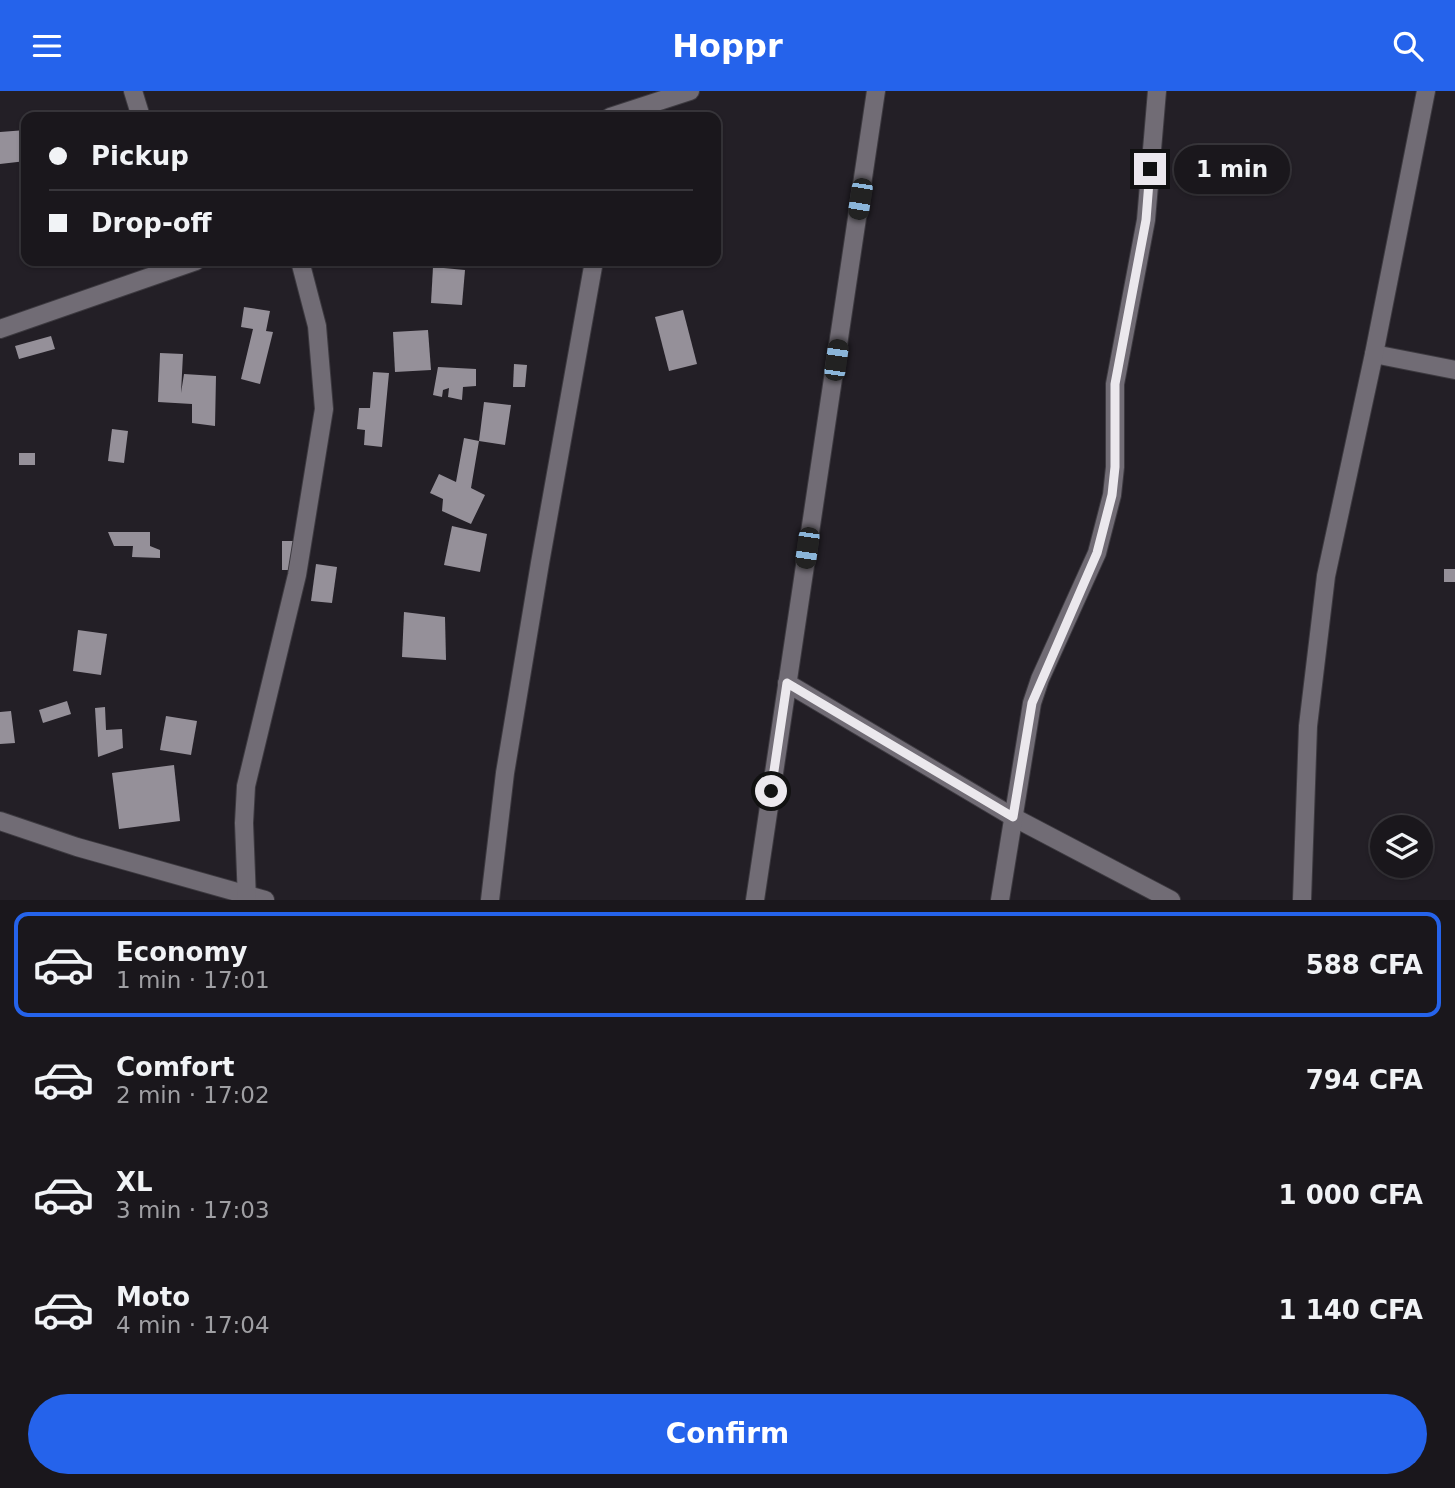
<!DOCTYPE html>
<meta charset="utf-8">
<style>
:root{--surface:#1a171c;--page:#232025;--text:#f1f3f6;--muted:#9f9fa3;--line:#38363b;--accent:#2563eb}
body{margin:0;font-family:"DejaVu Sans",sans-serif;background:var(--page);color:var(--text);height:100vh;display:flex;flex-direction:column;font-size:26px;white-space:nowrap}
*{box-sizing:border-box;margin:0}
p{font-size:23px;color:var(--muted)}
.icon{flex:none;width:38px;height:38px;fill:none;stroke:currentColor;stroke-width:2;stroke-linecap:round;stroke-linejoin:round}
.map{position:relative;height:809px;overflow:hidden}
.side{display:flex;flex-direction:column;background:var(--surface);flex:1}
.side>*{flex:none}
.top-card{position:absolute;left:21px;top:21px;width:700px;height:154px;border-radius:14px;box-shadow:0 2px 5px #0004,0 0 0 2px var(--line);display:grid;align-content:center;height:154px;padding:0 28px;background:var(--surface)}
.tools{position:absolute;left:1370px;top:724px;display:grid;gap:14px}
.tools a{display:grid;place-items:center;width:63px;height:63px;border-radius:50%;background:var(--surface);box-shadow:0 2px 5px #0004,0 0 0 2px var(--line);font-size:35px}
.end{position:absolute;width:32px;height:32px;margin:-16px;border:9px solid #ebe8ed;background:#111;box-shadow:0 0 0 4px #111}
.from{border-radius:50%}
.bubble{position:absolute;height:49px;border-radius:24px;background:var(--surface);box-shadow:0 2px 5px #0004,0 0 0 2px var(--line);font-size:23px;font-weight:700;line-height:49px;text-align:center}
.car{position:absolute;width:21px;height:42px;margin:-21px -10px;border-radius:9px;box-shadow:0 0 5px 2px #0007;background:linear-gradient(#222 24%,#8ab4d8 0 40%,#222 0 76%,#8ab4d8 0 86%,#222 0)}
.top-card b{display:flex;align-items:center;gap:24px;height:66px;font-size:26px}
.top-card b+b{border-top:2px solid var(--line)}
.top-card i{width:18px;height:18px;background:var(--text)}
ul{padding:12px 0 0;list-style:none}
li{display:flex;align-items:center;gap:21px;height:105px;margin:0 14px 10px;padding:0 14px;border:4px solid transparent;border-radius:14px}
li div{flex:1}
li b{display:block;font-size:26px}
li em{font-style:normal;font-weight:700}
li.active{border-color:var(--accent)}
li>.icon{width:63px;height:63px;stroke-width:1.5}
.primary-button{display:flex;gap:14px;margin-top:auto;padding:14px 28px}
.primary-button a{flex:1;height:80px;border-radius:42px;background:var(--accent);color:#fff;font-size:28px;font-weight:700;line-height:80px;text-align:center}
header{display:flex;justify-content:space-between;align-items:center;height:91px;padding:0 28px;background:var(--accent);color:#fff;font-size:32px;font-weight:700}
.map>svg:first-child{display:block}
</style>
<header><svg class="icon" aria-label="menu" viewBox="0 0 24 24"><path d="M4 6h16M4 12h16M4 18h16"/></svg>Hoppr<svg class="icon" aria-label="search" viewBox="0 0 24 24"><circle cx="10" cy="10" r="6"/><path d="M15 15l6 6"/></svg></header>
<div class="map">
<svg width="1455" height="809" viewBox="0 0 1455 809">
<rect width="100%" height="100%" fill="#231f26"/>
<g fill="#959099">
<path d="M26,39V70L0,73V41Z"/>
<path d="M433,176L465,179L462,214L431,212Z"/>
<path d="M244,216L270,220L266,240L273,241L260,293L241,288L253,238L241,236Z"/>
<path d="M683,219L697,273L669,280L655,226Z"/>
<path d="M428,239L431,279L395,281L393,241Z"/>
<path d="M51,245L55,258L19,268L15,255Z"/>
<path d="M160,262L183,263L181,302L184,283L216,285L215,335L192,332V313L158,311Z"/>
<path d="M514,273L527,274L525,296H513Z"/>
<path d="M438,276L476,278V295L463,296L462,309L448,306L449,297L443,299L442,306L433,304Z"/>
<path d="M373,281L389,282L382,356L364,354L365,339L357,338L359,317H370Z"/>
<path d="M484,311L511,314L505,354L479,350Z"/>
<path d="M112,338L128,340L124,372L108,370Z"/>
<path d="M464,347L479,350L471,397L485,404L471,433L442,420L443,408L430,402L439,383L456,391Z"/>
<rect x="19" y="362" width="16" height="12"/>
<path d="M452,435L487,443L480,481L444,474Z"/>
<path d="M108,441H150V455L160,459V467L132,466L133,455H114Z"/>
<path d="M282,450H299L298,479H282Z"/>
<path d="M316,473L337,476L332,512L311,510Z"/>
<rect x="1444" y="478" width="11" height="13"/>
<path d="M404,521L445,526L446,569L402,566Z"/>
<path d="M78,539L107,543L101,584L73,580Z"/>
<path d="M67,610L71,623L43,632L39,619Z"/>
<path d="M105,616L106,639L122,638L123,657L98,666L95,617Z"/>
<path d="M11,620L15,652L0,653V621Z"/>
<path d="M166,625L197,630L191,664L160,659Z"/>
<path d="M174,674L180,730L119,738L112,682Z"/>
</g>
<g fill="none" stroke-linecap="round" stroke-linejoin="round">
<g stroke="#3d3a40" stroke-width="20">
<g id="minor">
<path d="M133,0L141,26"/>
<path d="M1374,263L1455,279"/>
<path d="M787,592L1013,726L1171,809"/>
<path d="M0,730L77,756L265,809"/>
<path d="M247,809L244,732L246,695L297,484L324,318L317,235L300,170"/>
<path d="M490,809L505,682L540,472L594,170"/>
<path d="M755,809L876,0"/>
<path d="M1000,809L1032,612L1040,588L1097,462L1112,404L1115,376V293L1146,129L1157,0"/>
<path d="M1302,809L1308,635L1326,485L1374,263L1426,0"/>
</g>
</g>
<g stroke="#3d3a40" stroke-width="20">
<g id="tertiary">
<path d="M610,26L690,0"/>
<path d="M0,238L196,170"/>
</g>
</g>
<use href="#minor" stroke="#716c75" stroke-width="18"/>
<use href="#tertiary" stroke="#716c75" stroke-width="18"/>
</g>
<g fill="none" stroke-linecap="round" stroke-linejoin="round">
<path stroke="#ebe8ed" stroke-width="9" d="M771,700L787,592L1013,726L1032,612L1097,462L1112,404L1115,376V293L1146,129L1150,78"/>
</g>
</svg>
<div class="tools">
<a><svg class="icon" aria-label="layers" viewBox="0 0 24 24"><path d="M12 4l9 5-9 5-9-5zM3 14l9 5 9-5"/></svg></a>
</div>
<i class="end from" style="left:771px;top:700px"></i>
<i class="end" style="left:1150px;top:78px"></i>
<div class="bubble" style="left:1174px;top:54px;width:116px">1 min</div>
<i class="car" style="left:860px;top:108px;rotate:189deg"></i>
<i class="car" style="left:836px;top:269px;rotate:8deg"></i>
<i class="car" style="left:807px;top:457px;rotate:188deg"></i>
<div class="top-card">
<b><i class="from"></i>Pickup</b>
<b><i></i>Drop-off</b>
</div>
</div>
<section class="side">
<ul>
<li class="active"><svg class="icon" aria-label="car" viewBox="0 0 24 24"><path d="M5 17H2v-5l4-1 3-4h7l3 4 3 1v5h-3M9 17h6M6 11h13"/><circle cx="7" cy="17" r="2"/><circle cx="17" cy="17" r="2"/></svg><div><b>Economy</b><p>1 min · 17:01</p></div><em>588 CFA</em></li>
<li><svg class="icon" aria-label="car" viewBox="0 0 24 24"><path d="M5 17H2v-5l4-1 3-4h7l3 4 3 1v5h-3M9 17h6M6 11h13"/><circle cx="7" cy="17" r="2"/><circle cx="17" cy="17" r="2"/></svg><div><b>Comfort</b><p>2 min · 17:02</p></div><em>794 CFA</em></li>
<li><svg class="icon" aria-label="car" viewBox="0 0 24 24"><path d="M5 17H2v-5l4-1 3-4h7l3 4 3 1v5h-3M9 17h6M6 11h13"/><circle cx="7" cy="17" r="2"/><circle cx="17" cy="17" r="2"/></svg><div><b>XL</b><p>3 min · 17:03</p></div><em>1 000 CFA</em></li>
<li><svg class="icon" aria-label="car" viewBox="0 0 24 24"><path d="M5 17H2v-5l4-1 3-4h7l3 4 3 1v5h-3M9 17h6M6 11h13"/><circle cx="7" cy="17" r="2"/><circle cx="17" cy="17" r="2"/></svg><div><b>Moto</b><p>4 min · 17:04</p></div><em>1 140 CFA</em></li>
</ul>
<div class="primary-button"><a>Confirm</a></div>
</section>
